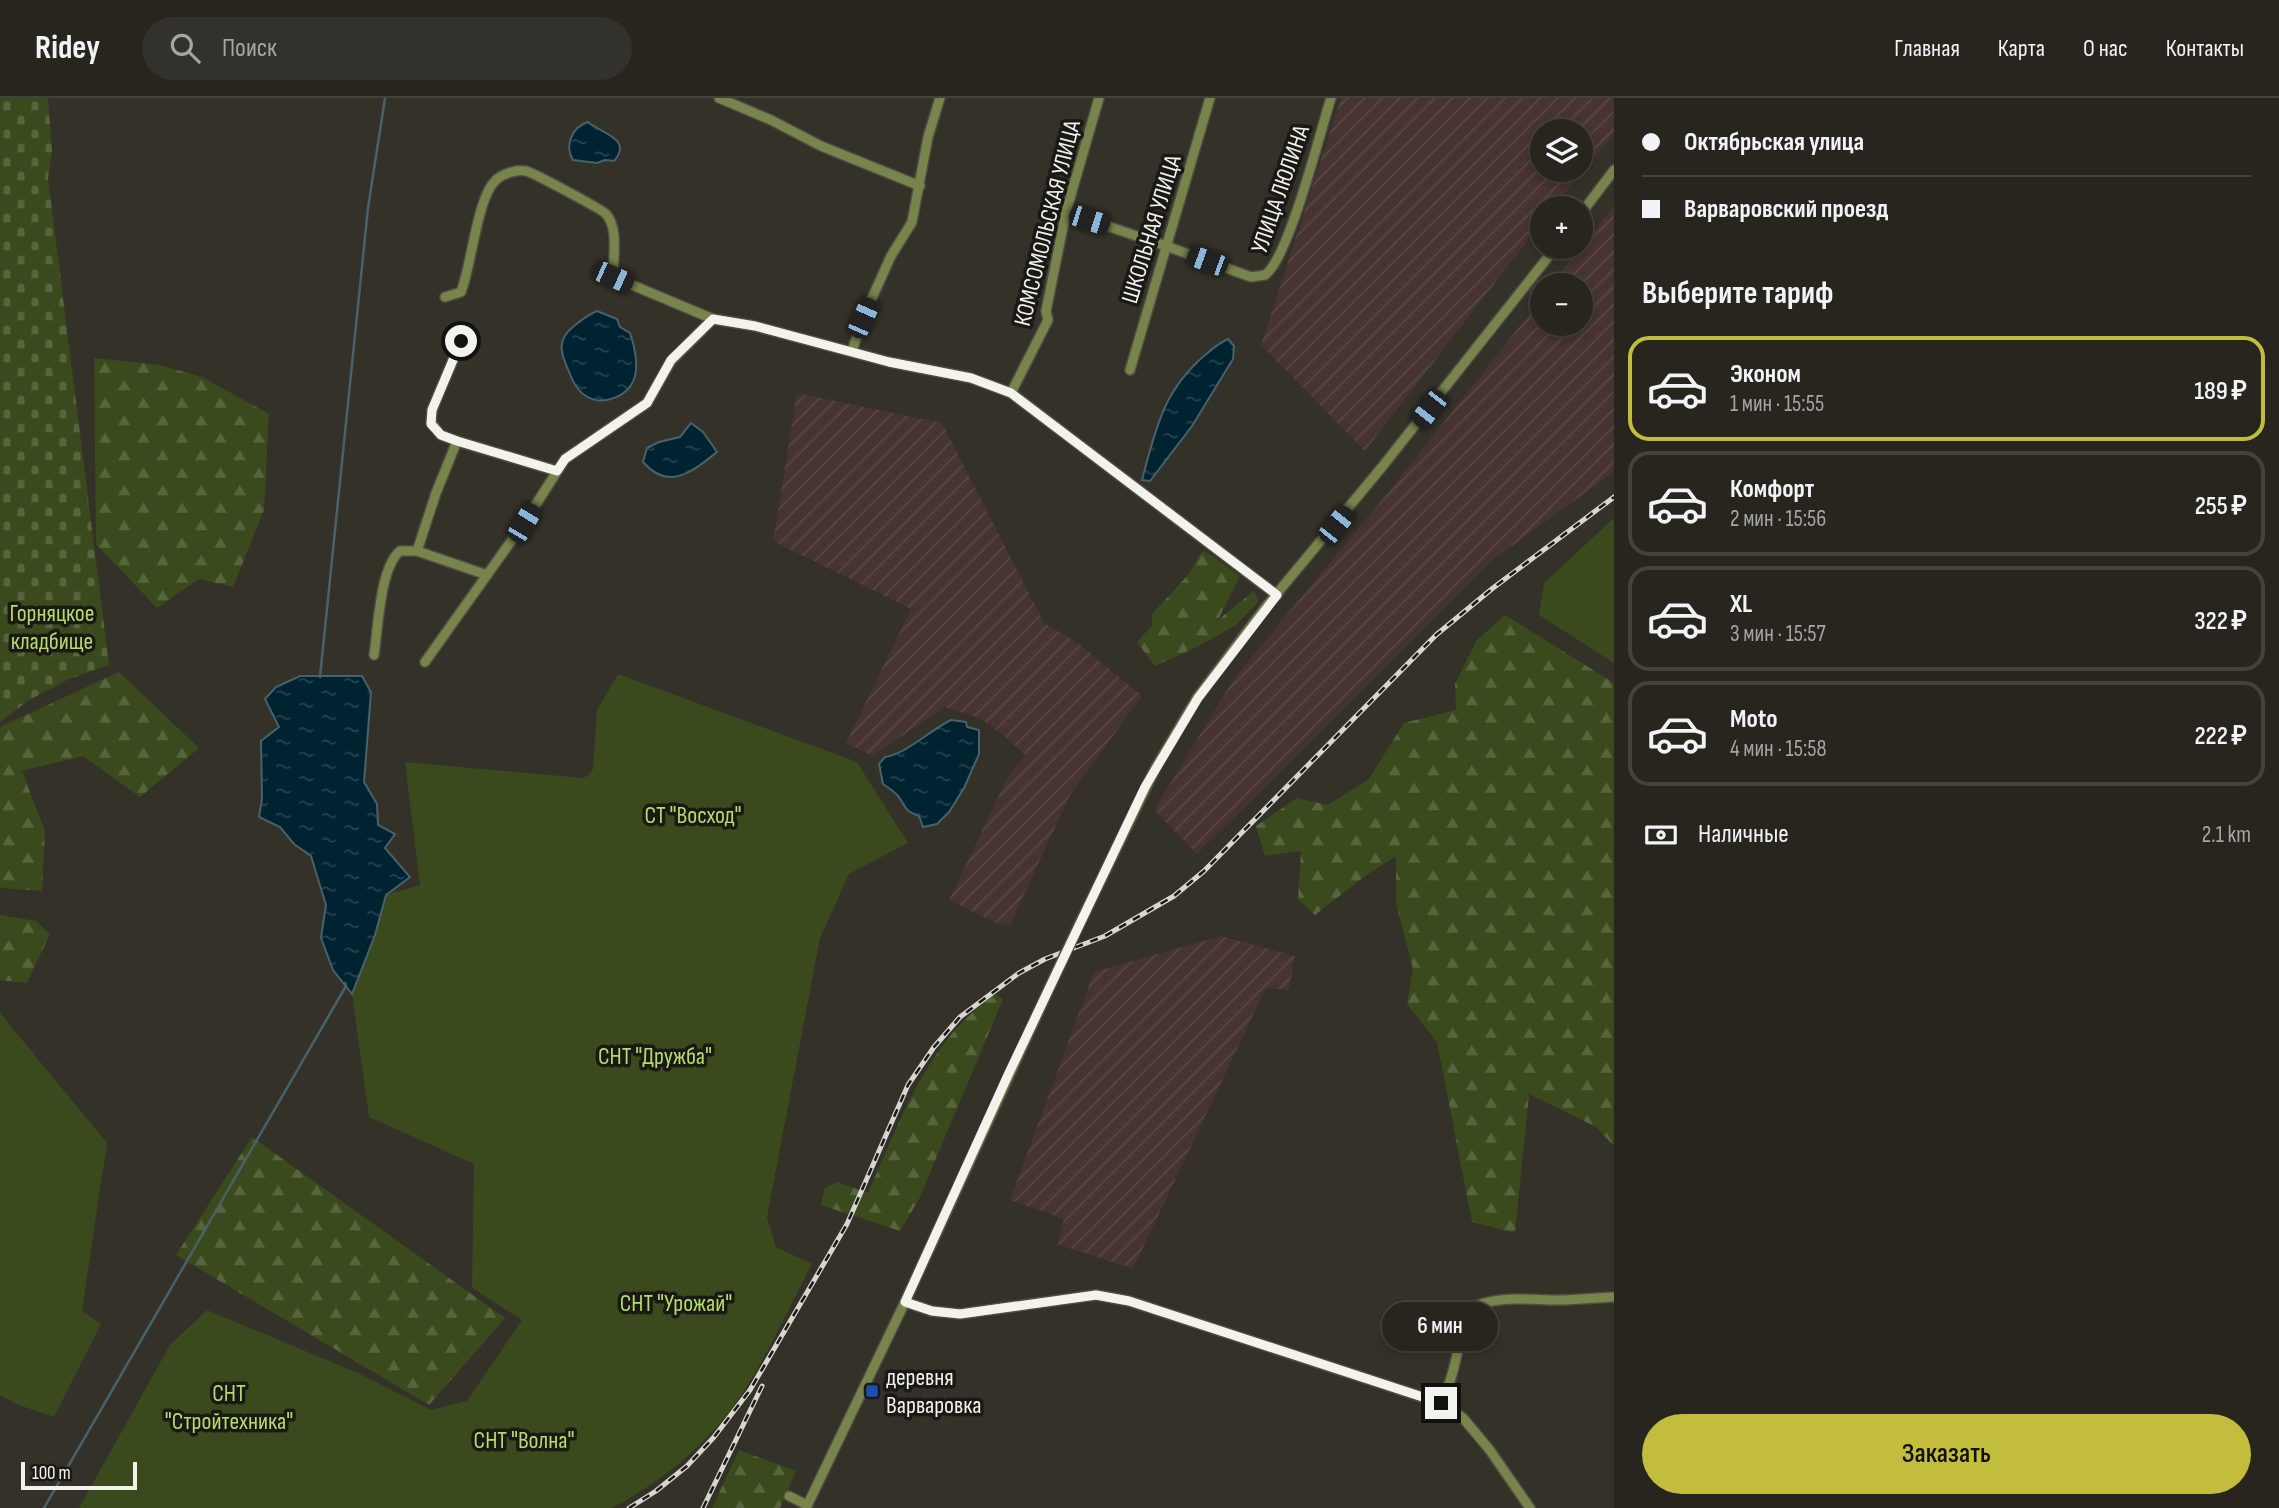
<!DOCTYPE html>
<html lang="ru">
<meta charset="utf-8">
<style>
:root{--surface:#27251e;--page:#33312b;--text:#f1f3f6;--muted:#a4a5a4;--line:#43423c;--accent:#c3bd3e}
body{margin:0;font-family:"Sofia Sans Condensed",sans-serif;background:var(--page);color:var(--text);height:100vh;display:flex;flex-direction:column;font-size:26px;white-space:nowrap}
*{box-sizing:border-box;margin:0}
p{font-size:23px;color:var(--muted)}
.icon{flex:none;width:38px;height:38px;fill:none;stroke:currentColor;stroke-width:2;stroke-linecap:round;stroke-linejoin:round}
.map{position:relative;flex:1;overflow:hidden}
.drawer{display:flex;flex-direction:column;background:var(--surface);width:665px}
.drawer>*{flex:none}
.top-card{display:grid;align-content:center;height:154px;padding:0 28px;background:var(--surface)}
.fabs{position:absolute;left:1530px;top:21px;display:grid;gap:14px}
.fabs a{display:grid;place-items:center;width:63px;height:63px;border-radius:50%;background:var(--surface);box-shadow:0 4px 10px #0003,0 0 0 2px var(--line);font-size:35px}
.scale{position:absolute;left:21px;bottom:18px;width:116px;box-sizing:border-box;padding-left:7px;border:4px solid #f4f2ed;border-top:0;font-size:19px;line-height:24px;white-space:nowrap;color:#f4f2ed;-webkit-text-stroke:5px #1a1915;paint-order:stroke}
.end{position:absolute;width:32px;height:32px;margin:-16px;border:9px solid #f4f2ed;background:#111;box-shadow:0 0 0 4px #111}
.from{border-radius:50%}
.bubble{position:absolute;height:49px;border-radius:24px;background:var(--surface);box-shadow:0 4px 10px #0003,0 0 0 2px var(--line);font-size:23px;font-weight:600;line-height:49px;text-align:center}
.car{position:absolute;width:21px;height:42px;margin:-21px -10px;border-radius:9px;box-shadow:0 0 5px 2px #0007;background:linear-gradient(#222 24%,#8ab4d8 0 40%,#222 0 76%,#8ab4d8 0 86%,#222 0)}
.top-card b{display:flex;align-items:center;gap:24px;height:66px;font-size:26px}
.top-card b+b{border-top:2px solid var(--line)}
.top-card i{width:18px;height:18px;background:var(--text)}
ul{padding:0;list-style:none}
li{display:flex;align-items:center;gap:21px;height:105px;margin:0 14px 10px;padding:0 14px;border:4px solid var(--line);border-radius:21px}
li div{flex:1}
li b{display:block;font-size:26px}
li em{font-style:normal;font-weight:600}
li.selected{border-color:var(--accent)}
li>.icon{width:63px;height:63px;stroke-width:1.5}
h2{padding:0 28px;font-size:32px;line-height:84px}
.pay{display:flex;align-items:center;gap:18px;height:77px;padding:0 28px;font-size:26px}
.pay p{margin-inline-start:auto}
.button{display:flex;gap:14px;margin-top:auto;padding:14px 28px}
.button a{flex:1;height:80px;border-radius:42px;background:var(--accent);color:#111;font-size:28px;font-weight:600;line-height:80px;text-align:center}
header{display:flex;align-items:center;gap:42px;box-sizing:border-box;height:98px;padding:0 35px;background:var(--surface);border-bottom:2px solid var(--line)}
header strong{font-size:33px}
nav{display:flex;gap:38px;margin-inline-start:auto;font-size:24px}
.search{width:490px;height:63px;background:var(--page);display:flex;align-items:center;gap:18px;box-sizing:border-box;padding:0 24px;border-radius:38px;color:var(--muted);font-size:26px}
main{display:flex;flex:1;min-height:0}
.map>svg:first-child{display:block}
</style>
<header>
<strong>Ridey</strong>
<div class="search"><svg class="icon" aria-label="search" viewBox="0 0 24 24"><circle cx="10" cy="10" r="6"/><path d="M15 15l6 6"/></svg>Поиск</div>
<nav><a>Главная</a><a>Карта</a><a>О нас</a><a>Контакты</a></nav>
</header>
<main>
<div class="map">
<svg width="1614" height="1410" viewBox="0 0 1614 1410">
<defs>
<pattern id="industrial-furrows" width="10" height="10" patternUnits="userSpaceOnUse" patternTransform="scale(1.75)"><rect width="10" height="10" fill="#47332f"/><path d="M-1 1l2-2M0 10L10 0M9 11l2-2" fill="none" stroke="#594743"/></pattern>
<pattern id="forest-firs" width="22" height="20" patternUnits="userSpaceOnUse" patternTransform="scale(1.75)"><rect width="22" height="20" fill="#3a4a1d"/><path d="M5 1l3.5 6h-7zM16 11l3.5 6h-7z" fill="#57653e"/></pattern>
<pattern id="cemetery-stones" width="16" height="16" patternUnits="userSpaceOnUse" patternTransform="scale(1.75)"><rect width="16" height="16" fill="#3a4a1d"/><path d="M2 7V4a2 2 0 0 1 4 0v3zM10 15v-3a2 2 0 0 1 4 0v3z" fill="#57653e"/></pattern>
<pattern id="water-ripples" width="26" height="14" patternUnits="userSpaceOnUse" patternTransform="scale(1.75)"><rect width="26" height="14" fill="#002332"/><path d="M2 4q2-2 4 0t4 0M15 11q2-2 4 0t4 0" fill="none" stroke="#264350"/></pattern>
</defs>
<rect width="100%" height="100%" fill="#343128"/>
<g fill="url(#industrial-furrows)" fill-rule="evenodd">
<path d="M1341,0H1614V36L1552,110H1542V124L1365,353L1261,247ZM1580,33V72H1542V33Z"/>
<path d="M1614,108V374L1491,463L1197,756L1154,712L1235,579L1387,396L1542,200V226H1580V187H1551Z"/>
<path d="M797,295L942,325L1044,525L1078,545L1142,598L1070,697L1010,827L998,826L949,802L1008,679L1025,657L1001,635L979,620L945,609L872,658L846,645L911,511L773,443Z"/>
<path d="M1221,838L1295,858L1289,892L1266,890L1133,1171L1057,1146L1064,1121L1010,1102L1094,874Z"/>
</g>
<g fill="url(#forest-firs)">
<path d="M94,260L160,267L202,279L269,316L264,412L233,489L199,481L157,510L96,446Z"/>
<path d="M1202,453L1211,457L1240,478L1218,522L1254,493L1259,503L1236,527L1197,549L1155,568L1137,544L1152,528V516L1188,477Z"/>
<path d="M1505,517L1614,585V1048L1596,1029L1529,996L1515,1135L1472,1124L1437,944L1407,906L1413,871L1396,805V758L1365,778L1315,817L1298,801L1301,753L1265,758L1256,728L1297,700L1328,707L1369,681L1404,625L1456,612L1455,586L1476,543Z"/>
<path d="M119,574L199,650L140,699L83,658L22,673L45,733L42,793L0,790V629Z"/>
<path d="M0,817L36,823L50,836L27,885L0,882Z"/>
<path d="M995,896L1003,901L919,1101L900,1133L821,1107L825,1090L837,1084L868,1095C901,1021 926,945 995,896Z"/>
<path d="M252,1039L505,1220L429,1307L176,1157Z"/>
<path d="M739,1352L796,1373L780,1410H712Z"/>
</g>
<path fill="url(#cemetery-stones)" d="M0,0H48L52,53L48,80L109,567L69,581L29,602L0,624Z"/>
<g fill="#3a4a1d">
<path d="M1614,420V565L1539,517L1544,485Z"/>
<path d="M618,576L857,664L908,745L849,776L820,840L767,1119L776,1149L812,1166C787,1213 763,1269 731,1311C701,1352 657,1386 612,1410H79L170,1247L207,1212L358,1275L431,1312L467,1303L522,1222L472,1190L474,1066L369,1019L352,896L375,837L386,797L420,787L405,664L583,680L589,677L593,671L597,612Z"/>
<path d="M0,915L107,1045L82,1213L101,1226L54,1319L16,1306L0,1297Z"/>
</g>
<g fill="url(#water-ripples)" stroke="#49616a" stroke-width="2">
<path d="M588,24C598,34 634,40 614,63L605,62L597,65L573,62C564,48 572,29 588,24Z"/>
<path d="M597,213L617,221L620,229L630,235C634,247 638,265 635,278C630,298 603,309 586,298C579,294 573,284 570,276C561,256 555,243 574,228C582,222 587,217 597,213Z"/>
<path d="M1228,241L1234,248L1233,261L1192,328L1150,383L1142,382C1156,330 1163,293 1205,257C1212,251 1219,245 1228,241Z"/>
<path d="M691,325L703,334L717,354C693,373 669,394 643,364L647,350L659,344L680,339Z"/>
<path d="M300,578H362L371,594L364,684L377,706L378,727L395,736L385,750L410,779L386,797L375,837L352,896L333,872L321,840L326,807L311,758L294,746L280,729L259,719L262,701L261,643L279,629L265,601L276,589Z"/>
<path d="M951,622L966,624L967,629L979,632V656L964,690L949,714L937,726L923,729L919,718C902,712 907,709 898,698C894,693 887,689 883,686L879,666L885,659C905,657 930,632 951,622Z"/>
</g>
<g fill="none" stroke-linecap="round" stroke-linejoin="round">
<g stroke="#49616a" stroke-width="2.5">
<path d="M320,579L368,110L385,0"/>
<path d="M44,1410L346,888L345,885"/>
</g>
<g stroke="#4f4c44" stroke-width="12">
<g id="minor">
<path d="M719,0L771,22L821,48L920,88"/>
<path d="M1066,114L1166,148L1251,179L1265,177C1289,160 1320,34 1331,0"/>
<path d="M1580,117L1614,72"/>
<path d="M445,199L461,194C472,166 477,99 496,82C502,76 517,71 526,73C532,74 603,112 606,116C619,130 613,161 613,179L713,221L755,228L889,264L971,280L1011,295L1277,497"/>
<path d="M852,253L863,220L891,158L912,124L928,39L940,0"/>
<path d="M1130,272L1210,0"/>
<path d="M1011,295L1048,222L1046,213L1066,114L1099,0"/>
<path d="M457,343L557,373"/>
<path d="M417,453L436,395L457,343L441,337L431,325L432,312L461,243"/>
<path d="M374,557C378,531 380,469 400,453H417L487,477"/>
<path d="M425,564L524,425L565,361L647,305L671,263L713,221"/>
<path d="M1079,827L1156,669L1197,600L1264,511L1382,369L1556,149"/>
<path d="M905,1204L932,1213L960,1216L1096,1197L1129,1203L1441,1305L1463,1320L1489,1351L1530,1410"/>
<path d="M1441,1305C1456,1276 1458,1243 1468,1212C1497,1195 1532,1203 1565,1202C1581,1201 1598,1200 1614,1199"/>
<path d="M789,1398L807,1407"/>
<path d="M806,1410L905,1204L1053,882"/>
</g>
</g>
<use href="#minor" stroke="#78844b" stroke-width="9"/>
<g stroke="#d8d6d1" stroke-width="5">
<g id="rail">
<path d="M629,1410L656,1393L687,1368L714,1339L750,1292L847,1126L908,987L934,949L960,919L1019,875L1045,861L1105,838L1174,798L1204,773L1436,537L1493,490L1614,399"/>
<path d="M703,1410L762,1288"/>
</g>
</g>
<use href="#rail" stroke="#1a1915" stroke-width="2.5" stroke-dasharray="8" stroke-linecap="butt"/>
<g stroke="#4f4c44" stroke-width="12" stroke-linecap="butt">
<path id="minor-bridge" d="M1053,882L1079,827"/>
</g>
<use href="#minor-bridge" stroke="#78844b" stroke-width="9"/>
</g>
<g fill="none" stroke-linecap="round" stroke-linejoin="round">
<path stroke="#f4f2ed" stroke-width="9" d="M461,243L432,312L431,326L441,337L457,343L557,373L565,361L647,305L671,262L713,221L755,228L889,264L971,280L1011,295L1277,497L1198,600L1145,689L1008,977L905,1204L932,1213L960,1216L1096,1197L1129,1203L1441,1305"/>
</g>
<rect fill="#1a4fb4" stroke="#1a1915" stroke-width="2.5" x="865" y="1286" width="14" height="14" rx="3.5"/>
<g text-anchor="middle" stroke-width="7" stroke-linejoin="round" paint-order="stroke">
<g font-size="24" fill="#f4f2ed" stroke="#1a1915">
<text transform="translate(1280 91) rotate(-71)" y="8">УЛИЦА ЛЮЛИНА</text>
<text transform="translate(1047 125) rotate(-76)" y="8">КОМСОМОЛЬСКАЯ УЛИЦА</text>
<text transform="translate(1151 131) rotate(-73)" y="8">ШКОЛЬНАЯ УЛИЦА</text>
</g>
<g font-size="24" fill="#b4de6b" stroke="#1a1915">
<text x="52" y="523">Горняцкое<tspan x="52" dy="28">кладбище</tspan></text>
<text x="693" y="725">СТ "Восход"</text>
<text x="655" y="966">СНТ "Дружба"</text>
<text x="676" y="1213">СНТ "Урожай"</text>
<text x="229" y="1303">СНТ<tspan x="229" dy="28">"Стройтехника"</tspan></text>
<text x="524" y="1350">СНТ "Волна"</text>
</g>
<g font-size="24" fill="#f4f2ed" stroke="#1a1915" text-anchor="start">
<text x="886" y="1287">деревня<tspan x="886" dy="28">Варваровка</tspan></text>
</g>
</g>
</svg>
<div class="fabs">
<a><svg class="icon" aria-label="layers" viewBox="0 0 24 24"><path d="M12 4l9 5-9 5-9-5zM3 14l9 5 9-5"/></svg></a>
<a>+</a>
<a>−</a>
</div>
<div class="scale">100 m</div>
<i class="end from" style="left:461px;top:243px"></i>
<i class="end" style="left:1441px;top:1305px"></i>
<div class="bubble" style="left:1382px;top:1204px;width:116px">6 мин</div>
<i class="car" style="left:1089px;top:122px;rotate:108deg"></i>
<i class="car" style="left:1207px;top:163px;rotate:290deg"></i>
<i class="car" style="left:613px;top:179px;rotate:114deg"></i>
<i class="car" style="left:863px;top:220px;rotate:24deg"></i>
<i class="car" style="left:1429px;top:311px;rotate:218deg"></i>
<i class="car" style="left:524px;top:425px;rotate:31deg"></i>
<i class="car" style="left:1336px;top:427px;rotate:39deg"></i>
</div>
<section class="drawer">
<div class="top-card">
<b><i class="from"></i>Октябрьская улица</b>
<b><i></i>Варваровский проезд</b>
</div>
<h2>Выберите тариф</h2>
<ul>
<li class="selected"><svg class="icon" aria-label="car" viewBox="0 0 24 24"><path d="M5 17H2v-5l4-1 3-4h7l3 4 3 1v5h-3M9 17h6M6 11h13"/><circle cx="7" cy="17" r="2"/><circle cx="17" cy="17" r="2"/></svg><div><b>Эконом</b><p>1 мин · 15:55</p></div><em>189 ₽</em></li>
<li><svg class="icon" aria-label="car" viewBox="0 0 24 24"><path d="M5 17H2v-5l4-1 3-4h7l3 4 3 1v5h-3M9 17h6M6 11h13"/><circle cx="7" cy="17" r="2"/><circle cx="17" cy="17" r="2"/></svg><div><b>Комфорт</b><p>2 мин · 15:56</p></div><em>255 ₽</em></li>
<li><svg class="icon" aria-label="car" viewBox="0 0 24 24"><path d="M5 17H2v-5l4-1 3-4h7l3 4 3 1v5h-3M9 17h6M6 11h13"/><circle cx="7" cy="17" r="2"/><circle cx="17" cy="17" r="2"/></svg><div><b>XL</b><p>3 мин · 15:57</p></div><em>322 ₽</em></li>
<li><svg class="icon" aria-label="car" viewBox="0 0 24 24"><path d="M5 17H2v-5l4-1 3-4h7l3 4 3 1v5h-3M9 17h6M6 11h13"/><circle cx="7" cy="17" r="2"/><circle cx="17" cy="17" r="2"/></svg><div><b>Moto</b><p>4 мин · 15:58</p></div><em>222 ₽</em></li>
</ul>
<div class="pay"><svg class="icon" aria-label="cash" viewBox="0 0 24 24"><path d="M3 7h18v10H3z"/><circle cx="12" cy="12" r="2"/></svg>Наличные<p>2.1 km</p></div>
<div class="button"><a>Заказать</a></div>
</section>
</main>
